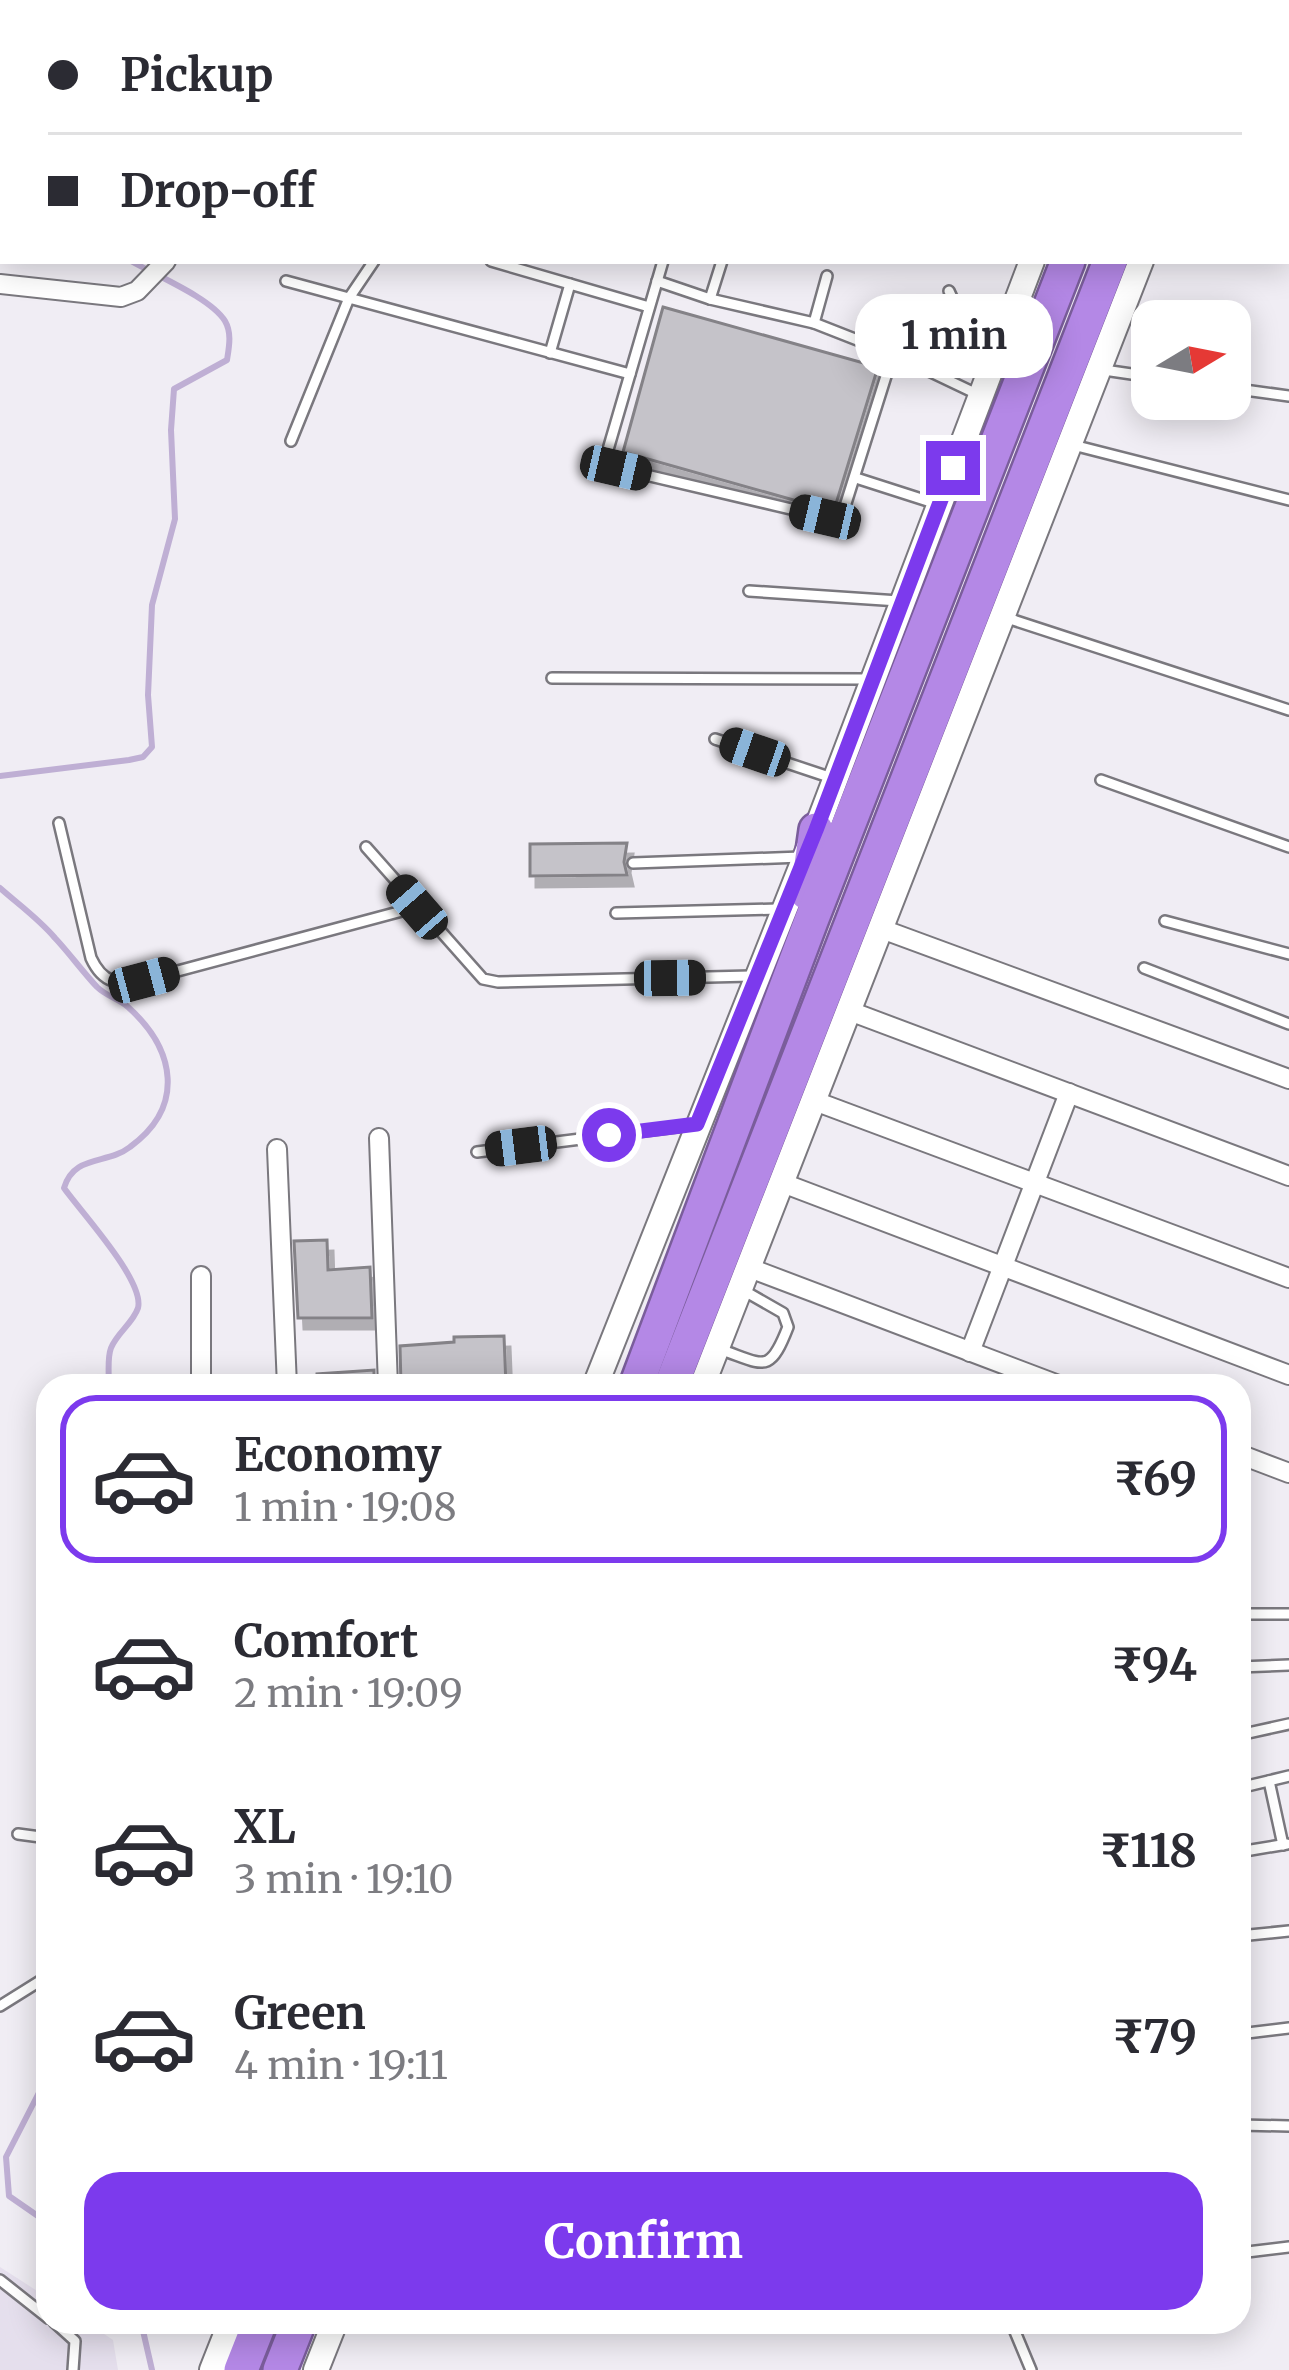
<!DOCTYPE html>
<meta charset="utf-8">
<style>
:root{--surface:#fff;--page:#f2f2f3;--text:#2b2b33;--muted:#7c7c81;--line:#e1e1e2;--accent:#7c3aed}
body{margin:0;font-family:Merriweather,serif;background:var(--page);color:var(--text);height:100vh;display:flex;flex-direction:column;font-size:45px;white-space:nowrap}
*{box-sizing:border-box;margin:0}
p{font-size:39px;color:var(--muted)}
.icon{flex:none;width:66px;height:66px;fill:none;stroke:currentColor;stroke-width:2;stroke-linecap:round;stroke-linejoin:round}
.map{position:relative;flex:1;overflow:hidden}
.drawer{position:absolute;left:36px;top:1374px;width:1215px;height:960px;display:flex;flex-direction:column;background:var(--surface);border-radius:36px;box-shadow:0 6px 30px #0003}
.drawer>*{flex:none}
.hud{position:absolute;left:0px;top:0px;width:1290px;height:264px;box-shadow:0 6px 30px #0003;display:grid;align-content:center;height:264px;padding:0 48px;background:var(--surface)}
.needle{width:78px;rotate:80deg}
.controls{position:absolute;left:1131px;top:300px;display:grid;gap:24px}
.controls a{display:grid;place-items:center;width:120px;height:120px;border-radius:24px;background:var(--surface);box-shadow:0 6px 30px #0003;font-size:60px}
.end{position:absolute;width:54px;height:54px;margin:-27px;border:15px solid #7c3aed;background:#fff;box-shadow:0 0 0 6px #fff}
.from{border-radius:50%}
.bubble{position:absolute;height:84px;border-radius:36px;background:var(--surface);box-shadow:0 6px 30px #0003;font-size:39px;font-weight:700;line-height:84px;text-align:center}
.car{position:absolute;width:36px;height:72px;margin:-36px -18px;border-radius:15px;box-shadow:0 0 9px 3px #0007;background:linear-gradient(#222 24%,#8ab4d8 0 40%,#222 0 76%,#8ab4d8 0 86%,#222 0)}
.hud b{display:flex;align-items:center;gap:42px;height:114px;font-size:45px}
.hud b+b{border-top:3px solid var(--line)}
.hud i{width:30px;height:30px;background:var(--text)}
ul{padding:21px 0 0;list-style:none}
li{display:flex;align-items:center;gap:36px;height:168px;margin:0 24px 18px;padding:0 24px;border:6px solid transparent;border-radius:36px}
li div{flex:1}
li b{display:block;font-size:45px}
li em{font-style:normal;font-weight:700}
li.active{border-color:var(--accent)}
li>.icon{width:108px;height:108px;stroke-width:1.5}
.primary-button{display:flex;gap:24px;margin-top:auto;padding:24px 48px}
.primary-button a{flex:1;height:138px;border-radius:36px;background:var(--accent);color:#fff;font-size:48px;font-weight:700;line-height:138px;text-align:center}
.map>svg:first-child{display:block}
</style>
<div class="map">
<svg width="1289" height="2370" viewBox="0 0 1289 2370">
<defs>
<filter id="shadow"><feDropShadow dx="6" dy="11" stdDeviation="0" flood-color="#0004"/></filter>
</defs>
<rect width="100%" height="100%" fill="#f0edf4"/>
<path fill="#e5dfed" d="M0,2267L48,2298V2322H86L113,2340L118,2370H0Z"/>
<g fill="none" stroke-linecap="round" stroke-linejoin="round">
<g stroke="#bfafd4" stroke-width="6">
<path d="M193,0L196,3"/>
<path d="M0,776L129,760L143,757L152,747L148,695L152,605L175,519L171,430L174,389L227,360C229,347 232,333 225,321C211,298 155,275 131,261"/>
<path d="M0,888C18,904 39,919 55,938C70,954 82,971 97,987C106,996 119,999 128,1007C176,1050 185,1107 130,1147C107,1165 74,1154 64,1188C81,1212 145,1281 138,1308C133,1323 117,1333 111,1348C107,1358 109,1375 109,1386"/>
<path d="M48,2075L6,2157L9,2196L48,2223"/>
<path d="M141,2322L152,2370"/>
</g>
</g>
<g fill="#c5c3c9" stroke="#848287" stroke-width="3" filter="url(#shadow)">
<path d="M663,307L878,367L835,507L797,501L623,452Z"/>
<path d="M627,843L624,862L627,875L530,876V844Z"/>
<path d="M327,1240L328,1270L370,1267L372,1318H298L294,1241Z"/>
<path d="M504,1336L506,1386H401L400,1346L454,1342V1337Z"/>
<path d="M374,1370V1386H317V1374Z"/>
</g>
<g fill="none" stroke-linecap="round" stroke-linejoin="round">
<g stroke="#7a787e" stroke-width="14">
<g id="lane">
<path d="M491,261L649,307"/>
<path d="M663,261L607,453L606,460L616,468L825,517L842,516L893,354"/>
<path d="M286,281L630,374"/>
<path d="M657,281L710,299L814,323L893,354L979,395"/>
<path d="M949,291L984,368"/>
<path d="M710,299L722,261"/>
<path d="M814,323L827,276"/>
<path d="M550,353L570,284"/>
<path d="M1104,370L1152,377"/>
<path d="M1230,388L1289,396"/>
<path d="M291,441L349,298L374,261"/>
<path d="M1073,445L1289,500"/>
<path d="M856,478L937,504"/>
<path d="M749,591L899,601"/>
<path d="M1007,618L1289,710"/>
<path d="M552,678L868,679"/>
<path d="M715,739L835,779"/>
<path d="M1101,780L1289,847"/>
<path d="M59,823L91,958C103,984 118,985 144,980L417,907"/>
<path d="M366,847L483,979L498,982L751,976"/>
<path d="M633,863L801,857"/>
<path d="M616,913L778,909"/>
<path d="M1165,921L1289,954"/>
<path d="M1144,968L1289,1024"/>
<path d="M477,1152L692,1125"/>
<path d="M719,1349C764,1364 769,1376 788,1327L783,1313L741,1289"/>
<path d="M1239,1614H1289"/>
<path d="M1239,1667L1289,1665"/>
<path d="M1239,1735L1289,1724"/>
<path d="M1269,1781L1283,1845"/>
<path d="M1239,1788L1289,1776"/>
<path d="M18,1834L48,1838"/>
<path d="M1239,1852L1287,1844"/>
<path d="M1239,1936L1289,1931"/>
<path d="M0,2006L48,1976"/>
<path d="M1239,2034L1289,2028"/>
<path d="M1239,2125L1289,2126"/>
<path d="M1239,2253L1289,2247"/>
<path d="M0,2280L48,2318"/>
<path d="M54,2322L75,2341L73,2370"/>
<path d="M1011,2322L1031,2370"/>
</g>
</g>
<g stroke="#7a787e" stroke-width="22">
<g id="street">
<path d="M292,0L295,3"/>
<path d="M412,3L414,0"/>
<path d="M985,3L987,0"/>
<path d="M0,284L121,297L137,291L166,261"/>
<path d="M879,928L1289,1079"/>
<path d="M847,1010L1289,1176"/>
<path d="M812,1100L1289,1278"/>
<path d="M379,1138L388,1386"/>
<path d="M277,1149L287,1386"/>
<path d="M780,1182L1289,1375"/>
<path d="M747,1267L1061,1386"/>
<path d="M201,1276V1386"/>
<path d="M970,1352L1069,1093"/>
<path d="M1239,1454L1289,1473"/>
</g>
</g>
<g stroke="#7a787e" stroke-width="28">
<g id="secondary">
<path d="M1130,3L1131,0"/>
<path d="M1242,3L1243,0"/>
<path d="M595,1386L816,830L1032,261"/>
<path d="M702,1386L1141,261"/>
<path d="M212,2370L231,2322"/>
<path d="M316,2370L335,2322"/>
</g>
</g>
<g stroke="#7a5d9b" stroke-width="38">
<g id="highway">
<path d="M1168,3L1170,0"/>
<path d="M1210,3L1211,0"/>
<path d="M807,893L816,830"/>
<path d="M636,1386L811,921L1068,261"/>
<path d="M671,1386L1110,261"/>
<path d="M241,2370L260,2322"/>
<path d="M280,2370L299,2322"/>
</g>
</g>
<use href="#lane" stroke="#fff" stroke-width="9"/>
<use href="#street" stroke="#fff" stroke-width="18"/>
<use href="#secondary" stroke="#fff" stroke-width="24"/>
<use href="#highway" stroke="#b488e6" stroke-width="33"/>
</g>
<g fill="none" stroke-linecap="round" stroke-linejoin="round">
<path stroke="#7c3aed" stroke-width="15" d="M609,1135L697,1124L816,830L953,468"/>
</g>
</svg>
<div class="controls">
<a><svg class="needle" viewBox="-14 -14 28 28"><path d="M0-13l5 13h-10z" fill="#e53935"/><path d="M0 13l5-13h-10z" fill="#7c7c81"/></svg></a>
</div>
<i class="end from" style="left:609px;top:1135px"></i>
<i class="end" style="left:953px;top:468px"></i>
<div class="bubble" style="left:855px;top:294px;width:198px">1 min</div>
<i class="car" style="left:616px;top:468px;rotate:103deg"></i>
<i class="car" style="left:825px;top:517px;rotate:283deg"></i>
<i class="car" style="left:755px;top:752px;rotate:289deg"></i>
<i class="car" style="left:417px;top:907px;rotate:319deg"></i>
<i class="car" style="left:670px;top:978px;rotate:89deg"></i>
<i class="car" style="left:144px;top:980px;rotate:75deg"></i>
<i class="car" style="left:521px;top:1146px;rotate:263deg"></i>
<div class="hud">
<b><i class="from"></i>Pickup</b>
<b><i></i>Drop-off</b>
</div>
<section class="drawer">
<ul>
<li class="active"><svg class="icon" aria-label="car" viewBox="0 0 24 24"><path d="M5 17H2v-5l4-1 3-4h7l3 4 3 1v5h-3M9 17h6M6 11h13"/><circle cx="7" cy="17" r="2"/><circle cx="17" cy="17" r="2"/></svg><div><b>Economy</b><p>1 min · 19:08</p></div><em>₹69</em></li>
<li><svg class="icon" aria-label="car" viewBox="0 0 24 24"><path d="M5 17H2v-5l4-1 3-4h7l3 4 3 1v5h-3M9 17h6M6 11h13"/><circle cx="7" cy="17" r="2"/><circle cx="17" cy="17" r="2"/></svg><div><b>Comfort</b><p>2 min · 19:09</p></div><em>₹94</em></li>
<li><svg class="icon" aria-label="car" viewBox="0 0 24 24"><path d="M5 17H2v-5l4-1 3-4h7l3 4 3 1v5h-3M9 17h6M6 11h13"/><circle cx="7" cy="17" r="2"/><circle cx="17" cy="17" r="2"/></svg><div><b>XL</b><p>3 min · 19:10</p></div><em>₹118</em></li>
<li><svg class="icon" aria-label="car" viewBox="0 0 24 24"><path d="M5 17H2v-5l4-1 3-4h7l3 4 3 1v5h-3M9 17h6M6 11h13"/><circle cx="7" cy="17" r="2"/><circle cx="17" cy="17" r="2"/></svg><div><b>Green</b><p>4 min · 19:11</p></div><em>₹79</em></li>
</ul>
<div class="primary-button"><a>Confirm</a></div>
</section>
</div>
